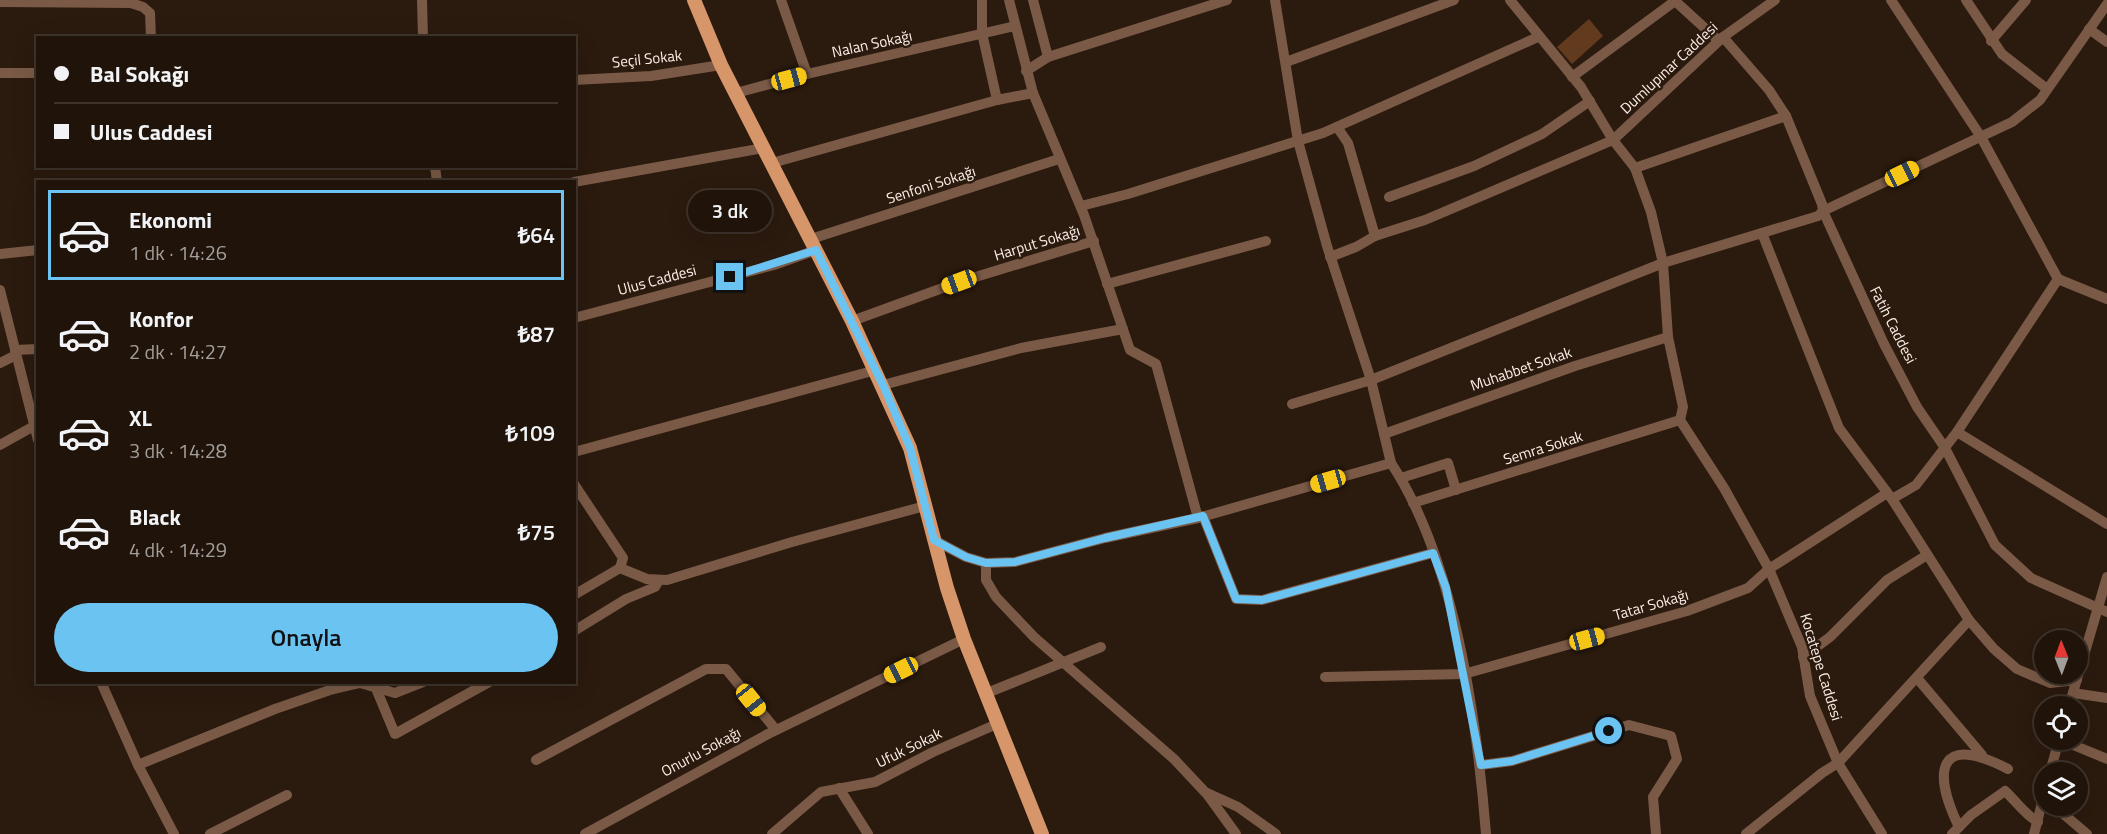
<!DOCTYPE html>
<html lang="tr">
<meta charset="utf-8">
<style>
:root{--surface:#20140a;--page:#281d13;--text:#f1f3f6;--muted:#a29e9c;--line:#3d332b;--accent:#6bc3f2}
body{margin:0;font-family:"Titillium Web",sans-serif;background:var(--page);color:var(--text);height:100vh;display:flex;flex-direction:column;font-size:22px;white-space:nowrap}
*{box-sizing:border-box;margin:0}
p{font-size:20px;color:var(--muted)}
.icon{flex:none;width:33px;height:33px;fill:none;stroke:currentColor;stroke-width:2;stroke-linecap:round;stroke-linejoin:round}
.map{position:relative;flex:1;overflow:hidden}
.panel{position:absolute;left:36px;top:180px;width:540px;height:504px;display:flex;flex-direction:column;background:var(--surface);border-radius:0px;box-shadow:0 6px 24px #0002,0 0 0 2px var(--line)}
.panel>*{flex:none}
.banner{position:absolute;left:36px;top:36px;width:540px;height:132px;border-radius:0px;box-shadow:0 6px 24px #0002,0 0 0 2px var(--line);display:grid;align-content:center;height:132px;padding:0 18px;background:var(--surface)}
.needle{width:39px;rotate:359deg}
.buttons{position:absolute;left:2034px;top:630px;display:grid;gap:12px}
.buttons a{display:grid;place-items:center;width:54px;height:54px;border-radius:50%;background:var(--surface);box-shadow:0 6px 24px #0002,0 0 0 2px var(--line);font-size:30px}
.end{position:absolute;width:27px;height:27px;margin:-14px;border:8px solid #6bc3f2;background:#111;box-shadow:0 0 0 3px #111}
.from{border-radius:50%}
.bubble{position:absolute;height:42px;border-radius:21px;background:var(--surface);box-shadow:0 6px 24px #0002,0 0 0 2px var(--line);font-size:20px;font-weight:600;line-height:42px;text-align:center}
.car{position:absolute;width:18px;height:36px;margin:-18px -9px;border-radius:8px;box-shadow:0 0 4px 2px #0007;background:linear-gradient(#f5c518 24%,#345 0 40%,#f5c518 0 76%,#345 0 86%,#f5c518 0)}
.banner b{display:flex;align-items:center;gap:21px;height:57px;font-size:22px}
.banner b+b{border-top:2px solid var(--line)}
.banner i{width:15px;height:15px;background:var(--text)}
ul{padding:10px 0 0;list-style:none}
li{display:flex;align-items:center;gap:18px;height:90px;margin:0 12px 9px;padding:0 6px;border:3px solid transparent;border-radius:0px}
li div{flex:1}
li b{display:block;font-size:22px}
li em{font-style:normal;font-weight:600}
li.selected{border-color:var(--accent)}
li>.icon{width:54px;height:54px;stroke-width:1.5}
.action{display:flex;gap:12px;margin-top:auto;padding:12px 18px}
.action a{flex:1;height:69px;border-radius:36px;background:var(--accent);color:#111;font-size:24px;font-weight:600;line-height:69px;text-align:center}
.map>svg:first-child{display:block}
</style>
<div class="map">
<svg width="2107" height="834" viewBox="0 0 2107 834">
<rect width="100%" height="100%" fill="#2b1a0e"/>
<path fill="#623a1e" d="M1589,19L1603,36L1572,64L1557,47Z"/>
<g fill="none" stroke-linecap="round" stroke-linejoin="round">
<g stroke="#7a5a46" stroke-width="10">
<path d="M422,0L423,38"/>
<path d="M781,0L807,74"/>
<path d="M982,0V33L997,100"/>
<path d="M1033,0L1048,57"/>
<path d="M1275,0L1298,141L1327,246L1371,380L1292,404"/>
<path d="M1510,0L1581,87L1613,140L1635,168L1651,212L1663,263L1668,337L1683,407L1680,420"/>
<path d="M1674,0L1719,41"/>
<path d="M1891,0L1981,137L2058,279"/>
<path d="M1966,0L2002,54L2047,89"/>
<path d="M0,2L131,3V0"/>
<path d="M131,3L143,7L150,13L151,38"/>
<path d="M2107,4L2040,100L2012,122L1823,211L1884,344L1917,407L1945,448L1995,545L2031,578L2107,612"/>
<path d="M2089,29L2107,42"/>
<path d="M1991,41L2026,0"/>
<path d="M1286,62L1454,0"/>
<path d="M1026,71L1048,57L1227,0"/>
<path d="M0,73H38"/>
<path d="M1572,77L1675,1"/>
<path d="M574,80L651,76L721,65"/>
<path d="M736,93L807,74L1015,26"/>
<path d="M1033,93L1084,215L1130,350L1156,364L1198,518"/>
<path d="M1337,127L1348,143L1375,236"/>
<path d="M772,163L997,100L1033,93L1009,0"/>
<path d="M435,166L437,182"/>
<path d="M1635,168L1786,116"/>
<path d="M574,182L764,148"/>
<path d="M1389,197L1474,166L1542,134L1590,101"/>
<path d="M1081,206L1128,194L1323,133L1538,37"/>
<path d="M1762,233L1839,428L1892,499L1969,620L1994,649L2017,669L2050,683L2077,680"/>
<path d="M811,239L1059,159"/>
<path d="M0,254L38,250"/>
<path d="M1330,257L1356,247L1375,236L1425,220L1613,140L1723,37L1775,0"/>
<path d="M1107,284L1266,241"/>
<path d="M0,290L38,440"/>
<path d="M574,318L774,265L816,250"/>
<path d="M852,321L959,282L1094,241"/>
<path d="M15,350L38,349"/>
<path d="M0,363L16,355"/>
<path d="M883,385L1021,348L1123,329"/>
<path d="M1680,420L1724,488L1769,569L1802,647L1810,696L1838,763L1882,834"/>
<path d="M1957,432L2107,524"/>
<path d="M1384,434L1575,366L1668,337"/>
<path d="M0,445L34,426"/>
<path d="M574,452L876,370"/>
<path d="M1391,463C1455,560 1477,720 1486,834"/>
<path d="M1401,478L1448,463L1456,490"/>
<path d="M574,484L623,558L620,568"/>
<path d="M1892,499L1916,485L1957,432L2058,279L2107,299"/>
<path d="M1413,503L1680,420"/>
<path d="M1203,516L1236,599L1262,600L1433,553"/>
<path d="M934,540L966,557L986,563L1015,562L1105,538L1198,518L1391,463L1371,380L1663,263L1818,216L1823,211L1822,204L1786,116L1769,90L1723,37"/>
<path d="M986,563V580L996,597L1034,637L1174,759L1205,792L1238,807L1276,834"/>
<path d="M574,595L620,568L647,579L667,580L792,542L925,506"/>
<path d="M574,631L626,599L655,587L659,580"/>
<path d="M1803,657L1830,637L1887,580L1927,555"/>
<path d="M1325,677L1464,674L1687,611L1748,588L1769,569L1887,493"/>
<path d="M1917,678L1982,755"/>
<path d="M101,682L138,765L174,834"/>
<path d="M375,686L395,734L489,682"/>
<path d="M987,693L1101,647"/>
<path d="M2073,693L2107,698"/>
<path d="M2069,706L2107,577"/>
<path d="M2061,740L2107,759"/>
<path d="M536,760L706,669H726L776,730"/>
<path d="M138,765L275,709L330,690L360,683L395,693L423,682"/>
<path d="M1481,765L1512,761L1629,725L1671,736L1677,759L1653,797L1656,834"/>
<path d="M2050,772L2059,740"/>
<path d="M839,788L868,834"/>
<path d="M1207,794L1236,834"/>
<path d="M2054,806L2087,834"/>
<path d="M1959,827C1931,769 1939,733 2008,769"/>
<path d="M210,834L287,795"/>
<path d="M585,834L768,734L964,639"/>
<path d="M772,834L821,792L875,782L933,752L999,723"/>
<path d="M1746,834L1822,773L1838,763L1969,620"/>
<path d="M1952,834L1971,815L2005,791C2017,802 2024,814 2038,822"/>
<path d="M2034,834L2044,795"/>
</g>
<path stroke="#d7956a" stroke-width="14" d="M694,0L721,65L852,321L910,448L947,588L964,639L1042,834"/>
</g>
<g fill="none" stroke-linecap="round" stroke-linejoin="round">
<path stroke="#6bc3f2" stroke-width="8" d="M730,277L816,250L883,385L910,448L934,540L966,557L986,563L1015,562L1105,538L1203,516L1236,599L1262,600L1433,553L1446,588L1481,765L1512,761L1609,731"/>
</g>
<g text-anchor="middle" stroke-width="5" stroke-linejoin="round" paint-order="stroke">
<g font-size="15" fill="#fcefe7" stroke="#2b1a0e">
<text transform="translate(872 44) rotate(-12)" y="5">Nalan Sokağı</text>
<text transform="translate(647 59) rotate(-6)" y="5">Seçil Sokak</text>
<text transform="translate(1669 68) rotate(-43)" y="5">Dumlupınar Caddesi</text>
<text transform="translate(931 185) rotate(-18)" y="5">Senfoni Sokağı</text>
<text transform="translate(1037 243) rotate(-17)" y="5">Harput Sokağı</text>
<text transform="translate(657 280) rotate(-15)" y="5">Ulus Caddesi</text>
<text transform="translate(1893 325) rotate(63)" y="5">Fatih Caddesi</text>
<text transform="translate(1521 369) rotate(-19)" y="5">Muhabbet Sokak</text>
<text transform="translate(1543 448) rotate(-17)" y="5">Semra Sokak</text>
<text transform="translate(1651 605) rotate(-16)" y="5">Tatar Sokağı</text>
<text transform="translate(1821 667) rotate(73)" y="5">Kocatepe Caddesi</text>
<text transform="translate(909 748) rotate(-26)" y="5">Ufuk Sokak</text>
<text transform="translate(701 752) rotate(-28)" y="5">Onurlu Sokağı</text>
</g>
</g>
</svg>
<div class="buttons">
<a><svg class="needle" viewBox="-14 -14 28 28"><path d="M0-13l5 13h-10z" fill="#e53935"/><path d="M0 13l5-13h-10z" fill="#a29e9c"/></svg></a>
<a><svg class="icon" aria-label="locate" viewBox="0 0 24 24"><circle cx="12" cy="12" r="6"/><path d="M12 2v4M12 18v4M2 12h4M18 12h4"/></svg></a>
<a><svg class="icon" aria-label="layers" viewBox="0 0 24 24"><path d="M12 4l9 5-9 5-9-5zM3 14l9 5 9-5"/></svg></a>
</div>
<i class="end from" style="left:1609px;top:731px"></i>
<i class="end" style="left:730px;top:277px"></i>
<div class="bubble" style="left:688px;top:190px;width:84px">3 dk</div>
<i class="car" style="left:789px;top:79px;rotate:75deg"></i>
<i class="car" style="left:1902px;top:174px;rotate:64deg"></i>
<i class="car" style="left:959px;top:282px;rotate:250deg"></i>
<i class="car" style="left:1328px;top:481px;rotate:254deg"></i>
<i class="car" style="left:1587px;top:639px;rotate:75deg"></i>
<i class="car" style="left:901px;top:670px;rotate:244deg"></i>
<i class="car" style="left:751px;top:700px;rotate:141deg"></i>
<div class="banner">
<b><i class="from"></i>Bal Sokağı</b>
<b><i></i>Ulus Caddesi</b>
</div>
<section class="panel">
<ul>
<li class="selected"><svg class="icon" aria-label="car" viewBox="0 0 24 24"><path d="M5 17H2v-5l4-1 3-4h7l3 4 3 1v5h-3M9 17h6M6 11h13"/><circle cx="7" cy="17" r="2"/><circle cx="17" cy="17" r="2"/></svg><div><b>Ekonomi</b><p>1 dk · 14:26</p></div><em>₺64</em></li>
<li><svg class="icon" aria-label="car" viewBox="0 0 24 24"><path d="M5 17H2v-5l4-1 3-4h7l3 4 3 1v5h-3M9 17h6M6 11h13"/><circle cx="7" cy="17" r="2"/><circle cx="17" cy="17" r="2"/></svg><div><b>Konfor</b><p>2 dk · 14:27</p></div><em>₺87</em></li>
<li><svg class="icon" aria-label="car" viewBox="0 0 24 24"><path d="M5 17H2v-5l4-1 3-4h7l3 4 3 1v5h-3M9 17h6M6 11h13"/><circle cx="7" cy="17" r="2"/><circle cx="17" cy="17" r="2"/></svg><div><b>XL</b><p>3 dk · 14:28</p></div><em>₺109</em></li>
<li><svg class="icon" aria-label="car" viewBox="0 0 24 24"><path d="M5 17H2v-5l4-1 3-4h7l3 4 3 1v5h-3M9 17h6M6 11h13"/><circle cx="7" cy="17" r="2"/><circle cx="17" cy="17" r="2"/></svg><div><b>Black</b><p>4 dk · 14:29</p></div><em>₺75</em></li>
</ul>
<div class="action"><a>Onayla</a></div>
</section>
</div>
